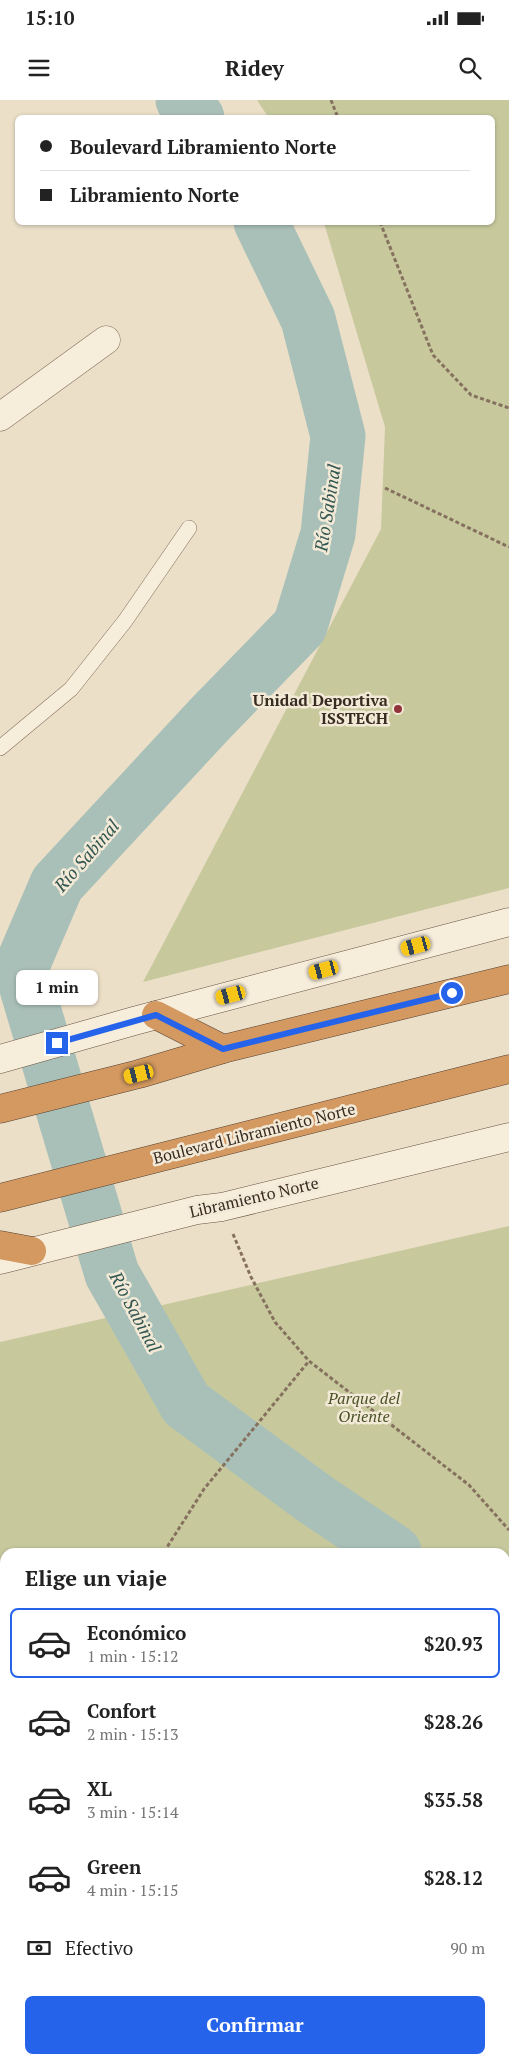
<!DOCTYPE html>
<html lang="es">
<meta charset="utf-8">
<style>
:root{--surface:#fff;--page:#f2f2f2;--text:#222;--muted:#767676;--line:#e0e0e0;--accent:#2563eb}
body{margin:0;font-family:"PT Serif",serif;background:var(--page);color:var(--text);height:100vh;display:flex;flex-direction:column;font-size:19px;white-space:nowrap}
*{box-sizing:border-box;margin:0}
p{font-size:16px;color:var(--muted)}
.icon{flex:none;width:28px;height:28px;fill:none;stroke:currentColor;stroke-width:2;stroke-linecap:round;stroke-linejoin:round}
.map{position:relative;flex:1;overflow:hidden}
.details{position:absolute;left:0px;top:1448px;width:510px;height:516px;display:flex;flex-direction:column;background:var(--surface);border-radius:15px 15px 0 0;box-shadow:0 1px 4px #0004}
.details>*{flex:none}
.banner{position:absolute;left:15px;top:15px;width:480px;height:110px;border-radius:8px;box-shadow:0 1px 4px #0004;display:grid;align-content:center;height:110px;padding:0 25px;background:var(--surface)}
.end{position:absolute;width:22px;height:22px;margin:-11px;border:6px solid #2563eb;background:#fff;box-shadow:0 0 0 2px #fff}
.from{border-radius:50%}
.bubble{position:absolute;height:35px;border-radius:8px;background:var(--surface);box-shadow:0 1px 4px #0004;font-size:16px;font-weight:800;line-height:35px;text-align:center}
.car{position:absolute;width:15px;height:30px;margin:-15px -8px;border-radius:6px;box-shadow:0 0 4px 1px #0007;background:linear-gradient(#f5c518 24%,#345 0 40%,#f5c518 0 76%,#345 0 86%,#f5c518 0)}
.banner b{display:flex;align-items:center;gap:18px;height:48px;font-size:19px}
.banner b+b{border-top:1px solid var(--line)}
.banner i{width:12px;height:12px;background:var(--text)}
ul{padding:0;list-style:none}
li{display:flex;align-items:center;gap:15px;height:70px;margin:0 10px 8px;padding:0 15px;border:2px solid transparent;border-radius:8px}
li div{flex:1}
li b{display:block;font-size:19px}
li em{font-style:normal;font-weight:800}
li.active{border-color:var(--accent)}
li>.icon{width:45px;height:45px;stroke-width:1.5}
h2{padding:0 25px;font-size:22px;line-height:60px}
.pay{display:flex;align-items:center;gap:12px;height:55px;padding:0 25px;font-size:19px}
.pay p{margin-inline-start:auto}
.cta{display:flex;gap:10px;margin-top:auto;padding:10px 25px}
.cta a{flex:1;height:58px;border-radius:8px;background:var(--accent);color:#fff;font-size:20px;font-weight:800;line-height:58px;text-align:center}
.status{display:flex;justify-content:space-between;align-items:center;height:35px;padding:0 25px;background:var(--surface);direction:ltr}
.status svg{height:14px;fill:currentColor}
header{display:flex;justify-content:space-between;align-items:center;height:65px;padding:0 25px;background:var(--surface);font-size:22px;font-weight:800}
.map>svg:first-child{display:block}
</style>
<div class="status"><b>15:10</b><svg viewBox="0 0 49 12"><path d="M0 12V9h3v3zM5 12V6h3v6zM10 12V3h3v9zM15 12V0h3v12zM26 1h20v11H26zM47 4h2v5h-2z"/></svg></div>
<header><svg class="icon" aria-label="menu" viewBox="0 0 24 24"><path d="M4 6h16M4 12h16M4 18h16"/></svg>Ridey<svg class="icon" aria-label="search" viewBox="0 0 24 24"><circle cx="10" cy="10" r="6"/><path d="M15 15l6 6"/></svg></header>
<div class="map">
<svg width="509" height="1963" viewBox="0 0 509 1963">
<rect width="100%" height="100%" fill="#ebdfc8"/>
<g fill="#c7c99d">
<path d="M257,0H509V788L143,882L381,429L385,327L324,123L492,122V18L268,17Z"/>
<path d="M509,1126V1884L505,1886V1452H5V1959H371L363,1963H0V1242Z"/>
</g>
<g fill="none" stroke-linecap="round" stroke-linejoin="round">
<g stroke="#a9c0b8" stroke-width="55">
<path d="M183,0L197,18"/>
<path d="M261,122L308,219L338,336L328,434L300,526L208,621L57,784L21,868L112,1174L186,1304L315,1399L394,1452"/>
<path d="M403,1959L404,1963"/>
</g>
<g stroke="#86715f" stroke-width="16">
<path id="lane" d="M0,648L71,589L125,521L189,428"/>
</g>
<g stroke="#86715f" stroke-width="29">
<path id="street" d="M0,317L106,240"/>
</g>
<g stroke="#685242" stroke-width="29">
<g id="secondary">
<path d="M0,959L134,921L509,822"/>
<path d="M0,1160L197,1110L222,1107L509,1037"/>
<path d="M505,1924L509,1922"/>
<path d="M437,1963L444,1959"/>
</g>
</g>
<g stroke="#544032" stroke-width="29">
<g id="highway">
<path d="M156,915L223,949"/>
<path d="M0,1009L139,974L223,949L509,879"/>
<path d="M0,1098L509,969"/>
<path d="M0,1145L32,1151"/>
</g>
</g>
<g stroke="#86715f" stroke-width="3" stroke-dasharray="4 2.5" stroke-linecap="butt">
<path d="M331,0L338,18"/>
<path d="M380,122L433,255L471,295L509,308"/>
<path d="M385,388L509,447"/>
<path d="M233,1134L251,1177L275,1222L309,1261L469,1385L509,1430"/>
<path d="M164,1452L204,1389L309,1261"/>
<path d="M0,1549L5,1546"/>
<path d="M505,1643L509,1644"/>
<path d="M509,1750L507,1767L509,1774"/>
<path d="M505,1839L509,1833"/>
<path d="M18,1963L76,1959"/>
</g>
<use href="#lane" stroke="#f7eddb" stroke-width="15"/>
<use href="#street" stroke="#f7eddb" stroke-width="28"/>
<use href="#secondary" stroke="#f7eddb" stroke-width="28"/>
<use href="#highway" stroke="#d39961" stroke-width="28"/>
</g>
<g fill="none" stroke-linecap="round" stroke-linejoin="round">
<path stroke="#2563eb" stroke-width="6" d="M57,943L156,915L223,949L452,893"/>
</g>
<circle fill="#91333a" stroke="#f3e9d7" stroke-width="2" cx="398" cy="609" r="5"/>
<g text-anchor="middle" stroke-width="5" stroke-linejoin="round" paint-order="stroke">
<g font-size="16" font-weight="bold" fill="#382b21" stroke="#f3e9d7" text-anchor="end">
<text x="388" y="606">Unidad Deportiva<tspan x="388" dy="18">ISSTECH</tspan></text>
</g>
<g font-size="16" fill="#382b21" stroke="#f3e9d7">
<text transform="translate(254 1033) rotate(-14)" y="6">Boulevard Libramiento Norte</text>
<text transform="translate(254 1097) rotate(-13)" y="6">Libramiento Norte</text>
</g>
<g font-size="16" font-style="italic" fill="#4b5329" stroke="#f3e9d7">
<text x="364" y="1304">Parque del<tspan x="364" dy="18">Oriente</tspan></text>
</g>
<g font-size="18" font-style="italic" fill="#325651" stroke="#f3e9d7">
<text transform="translate(328 408) rotate(-81)" y="6">Río Sabinal</text>
<text transform="translate(87 756) rotate(-49)" y="6">Río Sabinal</text>
<text transform="translate(135 1212) rotate(62)" y="6">Río Sabinal</text>
</g>
</g>
</svg>
<i class="end from" style="left:452px;top:893px"></i>
<i class="end" style="left:57px;top:943px"></i>
<div class="bubble" style="left:16px;top:870px;width:82px">1 min</div>
<i class="car" style="left:416px;top:846px;rotate:255deg"></i>
<i class="car" style="left:324px;top:870px;rotate:255deg"></i>
<i class="car" style="left:231px;top:895px;rotate:255deg"></i>
<i class="car" style="left:139px;top:974px;rotate:256deg"></i>
<div class="banner">
<b><i class="from"></i>Boulevard Libramiento Norte</b>
<b><i></i>Libramiento Norte</b>
</div>
<section class="details">
<h2>Elige un viaje</h2>
<ul>
<li class="active"><svg class="icon" aria-label="car" viewBox="0 0 24 24"><path d="M5 17H2v-5l4-1 3-4h7l3 4 3 1v5h-3M9 17h6M6 11h13"/><circle cx="7" cy="17" r="2"/><circle cx="17" cy="17" r="2"/></svg><div><b>Económico</b><p>1 min · 15:12</p></div><em>$20.93</em></li>
<li><svg class="icon" aria-label="car" viewBox="0 0 24 24"><path d="M5 17H2v-5l4-1 3-4h7l3 4 3 1v5h-3M9 17h6M6 11h13"/><circle cx="7" cy="17" r="2"/><circle cx="17" cy="17" r="2"/></svg><div><b>Confort</b><p>2 min · 15:13</p></div><em>$28.26</em></li>
<li><svg class="icon" aria-label="car" viewBox="0 0 24 24"><path d="M5 17H2v-5l4-1 3-4h7l3 4 3 1v5h-3M9 17h6M6 11h13"/><circle cx="7" cy="17" r="2"/><circle cx="17" cy="17" r="2"/></svg><div><b>XL</b><p>3 min · 15:14</p></div><em>$35.58</em></li>
<li><svg class="icon" aria-label="car" viewBox="0 0 24 24"><path d="M5 17H2v-5l4-1 3-4h7l3 4 3 1v5h-3M9 17h6M6 11h13"/><circle cx="7" cy="17" r="2"/><circle cx="17" cy="17" r="2"/></svg><div><b>Green</b><p>4 min · 15:15</p></div><em>$28.12</em></li>
</ul>
<div class="pay"><svg class="icon" aria-label="cash" viewBox="0 0 24 24"><path d="M3 7h18v10H3z"/><circle cx="12" cy="12" r="2"/></svg>Efectivo<p>90 m</p></div>
<div class="cta"><a>Confirmar</a></div>
</section>
</div>
